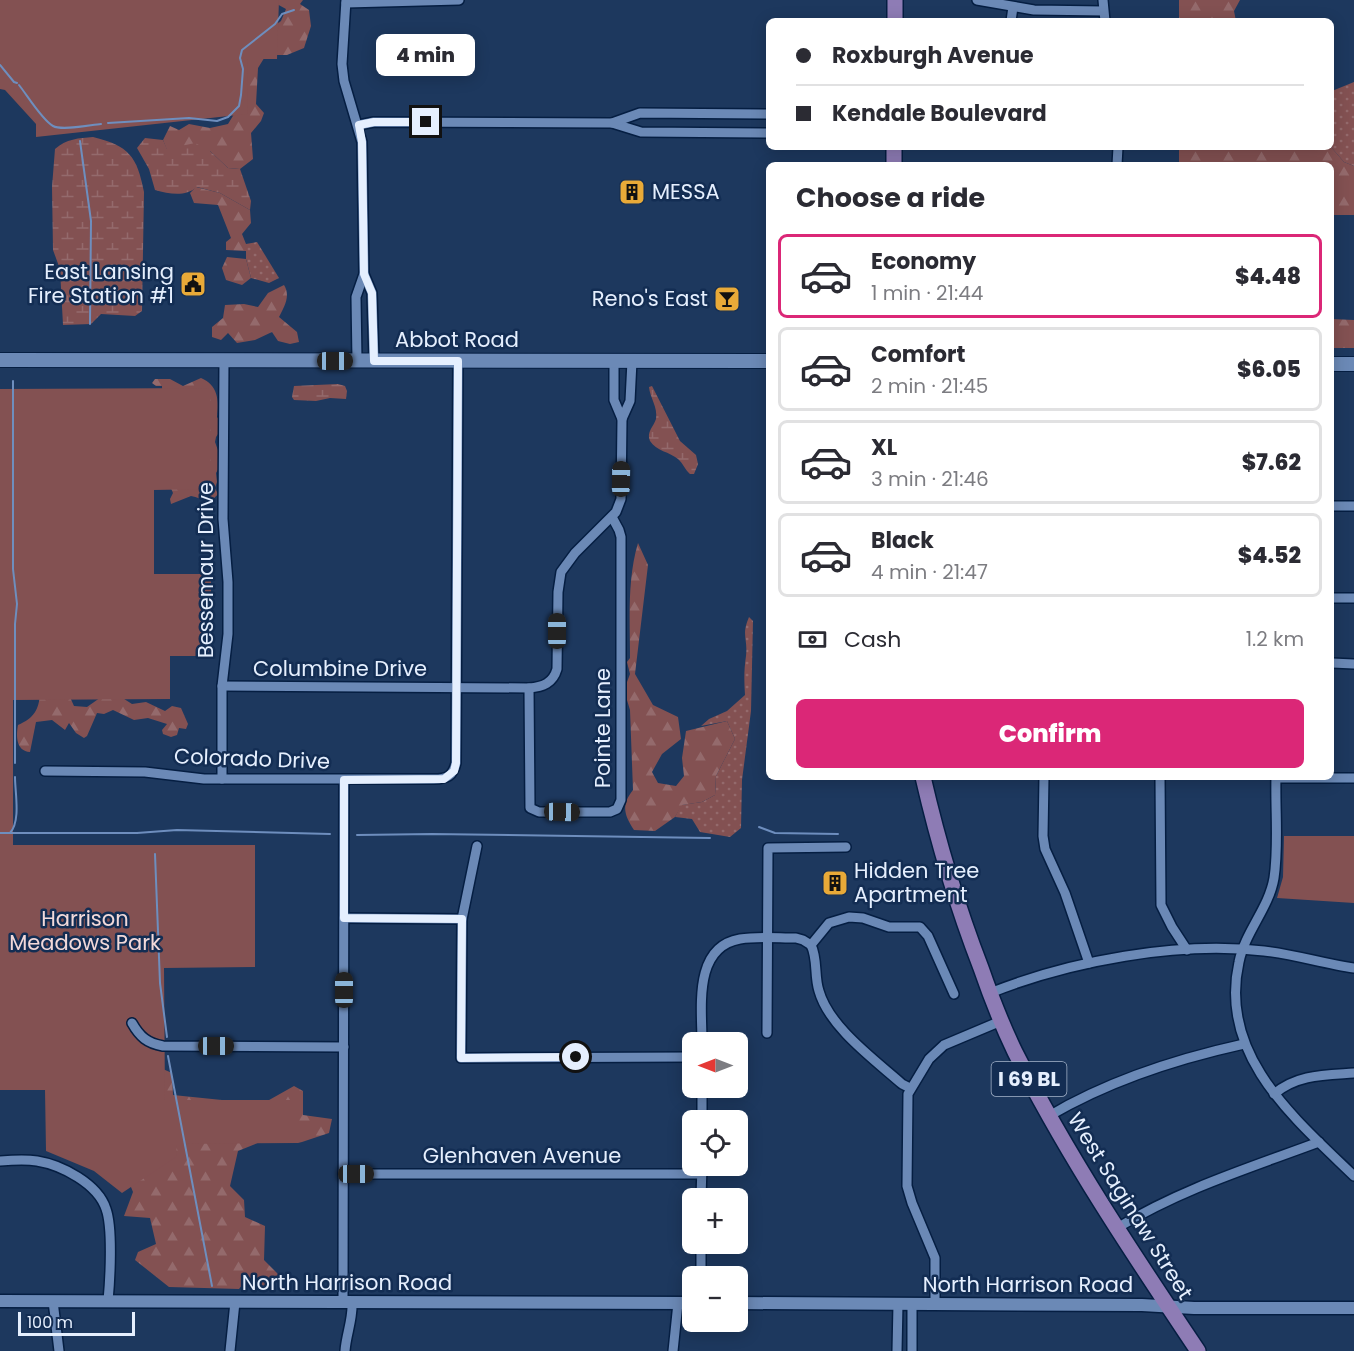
<!DOCTYPE html>
<meta charset="utf-8">
<style>
:root{--surface:#fff;--page:#f2f2f3;--text:#2b2b33;--muted:#7c7c81;--line:#e1e1e2;--accent:#db2777}
body{margin:0;font-family:Poppins,sans-serif;background:var(--page);color:var(--text);height:100vh;display:flex;flex-direction:column;font-size:22px;white-space:nowrap}
*{box-sizing:border-box;margin:0}
p{font-size:20px;color:var(--muted)}
.icon{flex:none;width:33px;height:33px;fill:none;stroke:currentColor;stroke-width:2;stroke-linecap:round;stroke-linejoin:round}
.map{position:relative;flex:1;overflow:hidden}
.details{position:absolute;left:766px;top:162px;width:568px;height:618px;display:flex;flex-direction:column;background:var(--surface);border-radius:9px;box-shadow:0 3px 15px #0003}
.details>*{flex:none}
.guide{position:absolute;left:766px;top:18px;width:568px;height:132px;border-radius:9px;box-shadow:0 3px 15px #0003;display:grid;align-content:center;height:132px;padding:0 30px;background:var(--surface)}
.needle{width:39px;rotate:270deg}
.fabs{position:absolute;left:682px;top:1032px;display:grid;gap:12px}
.fabs a{display:grid;place-items:center;width:66px;height:66px;border-radius:9px;background:var(--surface);box-shadow:0 3px 15px #0003;font-size:30px}
.scale{position:absolute;left:18px;bottom:15px;width:117px;box-sizing:border-box;padding-left:6px;border:3px solid #e5effe;border-top:0;font-size:16px;line-height:21px;white-space:nowrap;color:#e5effe;-webkit-text-stroke:4px #132d53;paint-order:stroke}
.end{position:absolute;width:27px;height:27px;margin:-14px;border:8px solid #e5effe;background:#111;box-shadow:0 0 0 3px #111}
.from{border-radius:50%}
.bubble{position:absolute;height:42px;border-radius:9px;background:var(--surface);box-shadow:0 3px 15px #0003;font-size:20px;font-weight:800;line-height:42px;text-align:center}
.car{position:absolute;width:18px;height:36px;margin:-18px -9px;border-radius:8px;box-shadow:0 0 4px 2px #0007;background:linear-gradient(#222 24%,#8ab4d8 0 40%,#222 0 76%,#8ab4d8 0 86%,#222 0)}
.guide b{display:flex;align-items:center;gap:21px;height:57px;font-size:22px}
.guide b+b{border-top:2px solid var(--line)}
.guide i{width:15px;height:15px;background:var(--text)}
ul{padding:0;list-style:none}
li{display:flex;align-items:center;gap:18px;height:84px;margin:0 12px 9px;padding:0 18px;border:3px solid var(--line);border-radius:9px}
li div{flex:1}
li b{display:block;font-size:22px}
li em{font-style:normal;font-weight:800}
li.on{border-color:var(--accent)}
li>.icon{width:54px;height:54px;stroke-width:1.5}
h2{padding:0 30px;font-size:27px;line-height:72px}
.pay{display:flex;align-items:center;gap:15px;height:66px;padding:0 30px;font-size:22px}
.pay p{margin-inline-start:auto}
.cta{display:flex;gap:12px;margin-top:auto;padding:12px 30px}
.cta a{flex:1;height:69px;border-radius:9px;background:var(--accent);color:#fff;font-size:24px;font-weight:800;line-height:69px;text-align:center}
.map>svg:first-child{display:block}
</style>
<div class="map">
<svg width="1354" height="1351" viewBox="0 0 1354 1351">
<defs>
<pattern id="grass-dots" width="8" height="8" patternUnits="userSpaceOnUse" patternTransform="scale(1.5)"><rect width="8" height="8" fill="#835152"/><path d="M2 2h.1M6 6h.1" fill="none" stroke="#946a6c" stroke-width="1.8" stroke-linecap="round"/></pattern>
<pattern id="forest-firs" width="22" height="20" patternUnits="userSpaceOnUse" patternTransform="scale(1.5)"><rect width="22" height="20" fill="#835152"/><path d="M5 1l3.5 6h-7zM16 11l3.5 6h-7z" fill="#946a6c"/></pattern>
<pattern id="wetland-marsh" width="20" height="14" patternUnits="userSpaceOnUse" patternTransform="scale(1.5)"><rect width="20" height="14" fill="#835152"/><path d="M1 5h8M5 5V1M11 12h8M15 12V8" fill="none" stroke="#946a6c"/></pattern>
</defs>
<rect width="100%" height="100%" fill="#1d385e"/>
<g fill="url(#grass-dots)">
<path d="M1354,82V166L1344,162L1331,147L1332,91Z"/>
<path d="M257,242L279,278L269,283L251,278L246,259V244Z"/>
<path d="M749,617L753,621L751,711L742,780L741,828L730,837L700,832L692,819L675,817L681,805L702,802L715,795L716,776L735,739L727,721L701,726L709,719L727,711L745,695C744,681 744,669 746,656C748,638 741,636 749,617Z"/>
</g>
<g fill="url(#forest-firs)">
<path d="M274,0H303L300,4L309,10L311,26L304,48L287,55H266L258,68L256,104L264,113L261,121L251,133L253,159L240,169L228,168L210,151L167,150L163,140L170,126L179,130L189,124L210,128L228,124L242,101L245,63L258,39L281,21L286,9L275,3Z"/>
<path d="M1179,0H1240L1234,11L1236,21H1179Z"/>
<path d="M1179,147H1331L1344,162L1354,166V215H1332V165H1179Z"/>
<path d="M196,187L220,193L250,210L251,223L242,234L246,244V251L226,250V242L231,238L218,205L194,203L190,193Z"/>
<path d="M227,257L246,259L251,278L242,285L226,280L222,268Z"/>
<path d="M284,285C291,296 284,307 279,317L297,332L299,342L290,344L278,341L272,332L255,340L237,343L228,333L221,340L212,337V327L223,318L225,305L244,304L258,307L268,293Z"/>
<path d="M1332,319L1354,320V348H1332Z"/>
<path d="M201,378C218,385 219,400 217,417L220,421V431L216,437L215,442L220,456V466L216,473L217,482L215,488L218,494C210,505 201,498 191,496L171,504L170,499L173,493L164,472L162,386H156L152,383L155,379H170L183,386Z"/>
<path d="M638,543L648,565L635,674L653,705L678,717L681,739L662,754L652,772L658,783L676,786L684,776L682,758L686,731L727,721L735,739L716,776L715,795L702,802L682,805L675,817L655,831L634,830C624,815 621,805 633,790L630,710L624,690L630,674L627,662L630,658C630,621 627,580 638,543Z"/>
<path d="M114,688L121,697L132,704L146,702L165,711L172,706L181,708L188,724L186,729L179,728L177,735L171,737L163,734L162,730L167,724L148,718L134,720L113,710L104,714L97,713L87,736L84,738L76,733L69,723L65,730L52,720L36,722L30,752C16,751 16,736 18,725C34,718 39,710 40,693L69,695L74,706L87,707Z"/>
<path d="M156,1066L172,1073L173,1095L262,1104L294,1086L303,1091V1115L332,1119L329,1133L302,1142L298,1143L276,1128L260,1142L238,1151L230,1186L244,1200L245,1217L265,1226L264,1260L279,1275L271,1288L246,1280L239,1289L169,1287L135,1260L138,1252L156,1244L150,1218L124,1216L133,1192L121,1162Z"/>
</g>
<g fill="url(#wetland-marsh)">
<path d="M93,137C129,146 137,156 144,192L142,311L135,316L101,314L91,324L63,325L60,269L53,250L52,187L55,149C66,139 79,138 93,137Z"/>
<path d="M145,138L163,140L167,149L195,143L210,151L228,168L240,169L251,201L250,210L220,193L197,187C185,197 170,194 155,190L149,169L137,148Z"/>
<path d="M338,384L345,386L347,391L346,399L330,398L316,401L294,400L292,397L294,386Z"/>
<path d="M652,386L680,441L696,455L698,464L694,474H690C685,470 683,463 678,459C670,452 656,451 650,441C646,432 654,426 656,419C658,407 650,398 649,387Z"/>
</g>
<g fill="#835152">
<path d="M0,0H279L277,59H248L247,114L36,137V124L5,90L0,89Z"/>
<path d="M210,388V489L154,490V574H211V656H170V699L13,700V845H255V967L164,968L165,1100H298V1143L177,1144L176,1157L122,1193L94,1171L46,1151L45,1090H0V389Z"/>
<path d="M1284,836H1354V903L1277,898L1283,877Z"/>
</g>
<g fill="none" stroke-linecap="round" stroke-linejoin="round">
<g stroke="#6e8ebe" stroke-width="2">
<path d="M0,65L14,82L17,83"/>
<path d="M19,85C27,95 42,120 53,126C62,131 90,125 101,124"/>
<path d="M108,123L189,118L217,121L228,117L239,106L241,95L243,69L240,58L242,50L275,24L282,14L294,10"/>
<path d="M80,141L91,221L90,324"/>
<path d="M13,381V569L17,604L15,624V763"/>
<path d="M759,827L775,833L838,834"/>
<path d="M0,833H10C21,821 15,793 15,777"/>
<path d="M10,833H137L177,830L330,834"/>
<path d="M357,835L432,834L710,838"/>
<path d="M155,854L160,983L167,1037"/>
<path d="M168,1056L212,1286"/>
</g>
<g stroke="#051e42" stroke-width="12">
<g id="minor">
<path d="M346,0L342,64L344,81L362,142L364,274L356,297L357,361"/>
<path d="M977,0L1034,10L1103,11"/>
<path d="M1103,0L1105,21"/>
<path d="M346,3L459,0"/>
<path d="M1011,21L1013,7"/>
<path d="M612,123L641,132L770,133"/>
<path d="M359,125L374,122L612,123L640,113L770,114"/>
<path d="M1117,165L1118,147"/>
<path d="M364,274L372,293L374,361"/>
<path d="M622,419L630,401L632,361"/>
<path d="M1332,506H1354"/>
<path d="M1332,598H1354"/>
<path d="M1332,663L1354,664"/>
<path d="M222,686L529,688C543,687 553,683 557,669L558,592L561,572L575,553L616,512L621,499L622,419L614,400V361"/>
<path d="M529,688L530,808L539,812H610L617,809L621,800V537L619,530L612,517"/>
<path d="M45,771L145,772L204,779H434C447,779 453,776 456,763L458,361"/>
<path d="M1044,777L1043,836L1045,849L1065,893L1089,963"/>
<path d="M1160,777L1161,905L1172,927L1187,950"/>
<path d="M1276,777C1275,810 1279,845 1274,878C1269,908 1245,932 1239,962C1218,1055 1294,1118 1354,1176"/>
<path d="M1276,778H1354"/>
<path d="M222,779V686L228,634V582L223,519L224,360"/>
<path d="M477,846L462,919L461,1058L693,1057"/>
<path d="M344,918L462,919"/>
<path d="M811,945L829,923L849,917L863,918L889,927H920L928,936L954,994"/>
<path d="M811,945C818,959 814,976 819,991C829,1027 875,1060 902,1084L910,1088"/>
<path d="M990,993C1070,961 1178,941 1264,951C1294,954 1324,964 1354,968"/>
<path d="M132,1023C140,1037 147,1043 163,1046L344,1047"/>
<path d="M767,1033L768,848L846,847"/>
<path d="M702,1042C702,1008 693,947 740,939C758,936 778,938 796,938L803,940L811,945"/>
<path d="M1274,1094C1297,1074 1326,1075 1354,1073"/>
<path d="M1049,1116C1108,1081 1176,1059 1244,1044"/>
<path d="M702,1120V1088"/>
<path d="M0,1161C12,1160 25,1159 37,1161C62,1165 98,1184 106,1209C113,1228 110,1280 108,1301"/>
<path d="M343,1174H702"/>
<path d="M701,1198L702,1166"/>
<path d="M1117,1228C1181,1189 1249,1168 1319,1142"/>
<path d="M701,1276V1244"/>
<path d="M53,1301L59,1351"/>
<path d="M343,1303L344,780"/>
<path d="M935,1304V1258L912,1203L907,1186L908,1094L929,1059L944,1045L1001,1021"/>
<path d="M230,1351L235,1302"/>
<path d="M345,1351C346,1335 353,1319 352,1303"/>
<path d="M673,1351L678,1303"/>
<path d="M897,1351L898,1304"/>
<path d="M912,1351V1304"/>
</g>
</g>
<g stroke="#051e42" stroke-width="15">
<g id="tertiary">
<path d="M0,1301L693,1303"/>
<path d="M738,1303L1142,1305L1194,1308H1354"/>
</g>
</g>
<g stroke="#051e42" stroke-width="16">
<g id="secondary">
<path d="M0,360L770,361"/>
<path d="M1332,364H1354"/>
</g>
</g>
<g stroke="#051e42" stroke-width="18">
<g id="primary">
<path d="M895,21V0"/>
<path d="M894,147V165"/>
<path d="M923,777C938,842 957,906 981,968C991,997 1002,1025 1015,1052C1068,1157 1133,1254 1198,1351"/>
</g>
</g>
<use href="#minor" stroke="#6b89b6" stroke-width="9"/>
<use href="#tertiary" stroke="#6b89b6" stroke-width="12"/>
<use href="#secondary" stroke="#6b89b6" stroke-width="14"/>
<use href="#primary" stroke="#8e7cb5" stroke-width="15"/>
</g>
<g fill="none" stroke-linecap="round" stroke-linejoin="round">
<path stroke="#e5effe" stroke-width="8" d="M426,122H374L359,125L362,142L364,274L372,293L374,361H458L456,763L454,771L444,779L344,780V918L462,919L461,1058L576,1057"/>
</g>
<defs>
<g id="building-square" transform="scale(1.35)"><rect x="-9" y="-9" width="18" height="18" rx="4" fill="#e9aa38" stroke="#132d53"/><path d="M-4-6H4V6H1V3H-1V6H-4ZM-2.5-4.3h1.7v1.8h-1.7ZM.8-4.3h1.7v1.8H.8ZM-2.5-1h1.7V.8h-1.7ZM.8-1h1.7V.8H.8Z" fill="#111"/></g>
<g id="civic-square" transform="scale(1.35)"><rect x="-9" y="-9" width="18" height="18" rx="4" fill="#e9aa38" stroke="#132d53"/><path d="M-.6-6.5H3V-4.5H.6V-3L4-1V1h2V6H-6V1h2V-1L-.6-3ZM-1.2 2.5V6h2.4V2.5Z" fill="#111"/></g>
<g id="bar-square" transform="scale(1.35)"><rect x="-9" y="-9" width="18" height="18" rx="4" fill="#e9aa38" stroke="#132d53"/><path d="M-6-5H6L.8 .8V4.5H3.5V6h-7V4.5H-.8V.8Z" fill="#111"/></g>
</defs>
<g fill-rule="evenodd">
<use href="#building-square" x="632" y="192"/>
<use href="#civic-square" x="193" y="284"/>
<use href="#bar-square" x="727" y="299"/>
<use href="#building-square" x="835" y="883"/>
</g>
<g text-anchor="middle" stroke-width="5" stroke-linejoin="round" paint-order="stroke">
<rect fill="#132d53" stroke="#a6b5cb" stroke-width="1.5" x="991.5" y="1062" width="75" height="34" rx="4.5"/>
<g font-size="20" font-weight="bold" fill="#e5effe">
<text x="1029" y="1086">I 69 BL</text>
</g>
<g font-size="21" fill="#e5effe" stroke="#132d53" text-anchor="start">
<text x="652" y="199">MESSA</text>
<text x="174" y="279" text-anchor="end">East Lansing<tspan x="174" dy="24">Fire Station #1</tspan></text>
<text x="708" y="306" text-anchor="end">Reno's East</text>
<text x="854" y="878">Hidden Tree<tspan x="854" dy="24">Apartment</tspan></text>
</g>
<g font-size="21" fill="#e5effe" stroke="#132d53">
<text x="457" y="347">Abbot Road</text>
<text transform="translate(206 570) rotate(-90)" y="7">Bessemaur Drive</text>
<text x="340" y="676">Columbine Drive</text>
<text transform="translate(603 728) rotate(-90)" y="7">Pointe Lane</text>
<text transform="translate(252 759) rotate(2)" y="7">Colorado Drive</text>
<text x="522" y="1163">Glenhaven Avenue</text>
<text transform="translate(1130 1206) rotate(58)" y="7">West Saginaw Street</text>
<text x="347" y="1290">North Harrison Road</text>
<text x="1028" y="1292">North Harrison Road</text>
</g>
<g font-size="21" fill="#f2d9d9" stroke="#132d53">
<text x="85" y="926">Harrison<tspan x="85" dy="24">Meadows Park</tspan></text>
</g>
</g>
</svg>
<div class="fabs">
<a><svg class="needle" viewBox="-14 -14 28 28"><path d="M0-13l5 13h-10z" fill="#e53935"/><path d="M0 13l5-13h-10z" fill="#7c7c81"/></svg></a>
<a><svg class="icon" aria-label="locate" viewBox="0 0 24 24"><circle cx="12" cy="12" r="6"/><path d="M12 2v4M12 18v4M2 12h4M18 12h4"/></svg></a>
<a>+</a>
<a>−</a>
</div>
<div class="scale">100 m</div>
<i class="end from" style="left:576px;top:1057px"></i>
<i class="end" style="left:426px;top:122px"></i>
<div class="bubble" style="left:376px;top:34px;width:99px">4 min</div>
<i class="car" style="left:335px;top:361px;rotate:90deg"></i>
<i class="car" style="left:621px;top:479px;rotate:1deg"></i>
<i class="car" style="left:557px;top:631px;rotate:0deg"></i>
<i class="car" style="left:562px;top:812px;rotate:91deg"></i>
<i class="car" style="left:344px;top:990px;rotate:0deg"></i>
<i class="car" style="left:216px;top:1046px;rotate:90deg"></i>
<i class="car" style="left:356px;top:1174px;rotate:90deg"></i>
<div class="guide">
<b><i class="from"></i>Roxburgh Avenue</b>
<b><i></i>Kendale Boulevard</b>
</div>
<section class="details">
<h2>Choose a ride</h2>
<ul>
<li class="on"><svg class="icon" aria-label="car" viewBox="0 0 24 24"><path d="M5 17H2v-5l4-1 3-4h7l3 4 3 1v5h-3M9 17h6M6 11h13"/><circle cx="7" cy="17" r="2"/><circle cx="17" cy="17" r="2"/></svg><div><b>Economy</b><p>1 min · 21:44</p></div><em>$4.48</em></li>
<li><svg class="icon" aria-label="car" viewBox="0 0 24 24"><path d="M5 17H2v-5l4-1 3-4h7l3 4 3 1v5h-3M9 17h6M6 11h13"/><circle cx="7" cy="17" r="2"/><circle cx="17" cy="17" r="2"/></svg><div><b>Comfort</b><p>2 min · 21:45</p></div><em>$6.05</em></li>
<li><svg class="icon" aria-label="car" viewBox="0 0 24 24"><path d="M5 17H2v-5l4-1 3-4h7l3 4 3 1v5h-3M9 17h6M6 11h13"/><circle cx="7" cy="17" r="2"/><circle cx="17" cy="17" r="2"/></svg><div><b>XL</b><p>3 min · 21:46</p></div><em>$7.62</em></li>
<li><svg class="icon" aria-label="car" viewBox="0 0 24 24"><path d="M5 17H2v-5l4-1 3-4h7l3 4 3 1v5h-3M9 17h6M6 11h13"/><circle cx="7" cy="17" r="2"/><circle cx="17" cy="17" r="2"/></svg><div><b>Black</b><p>4 min · 21:47</p></div><em>$4.52</em></li>
</ul>
<div class="pay"><svg class="icon" aria-label="cash" viewBox="0 0 24 24"><path d="M3 7h18v10H3z"/><circle cx="12" cy="12" r="2"/></svg>Cash<p>1.2 km</p></div>
<div class="cta"><a>Confirm</a></div>
</section>
</div>
